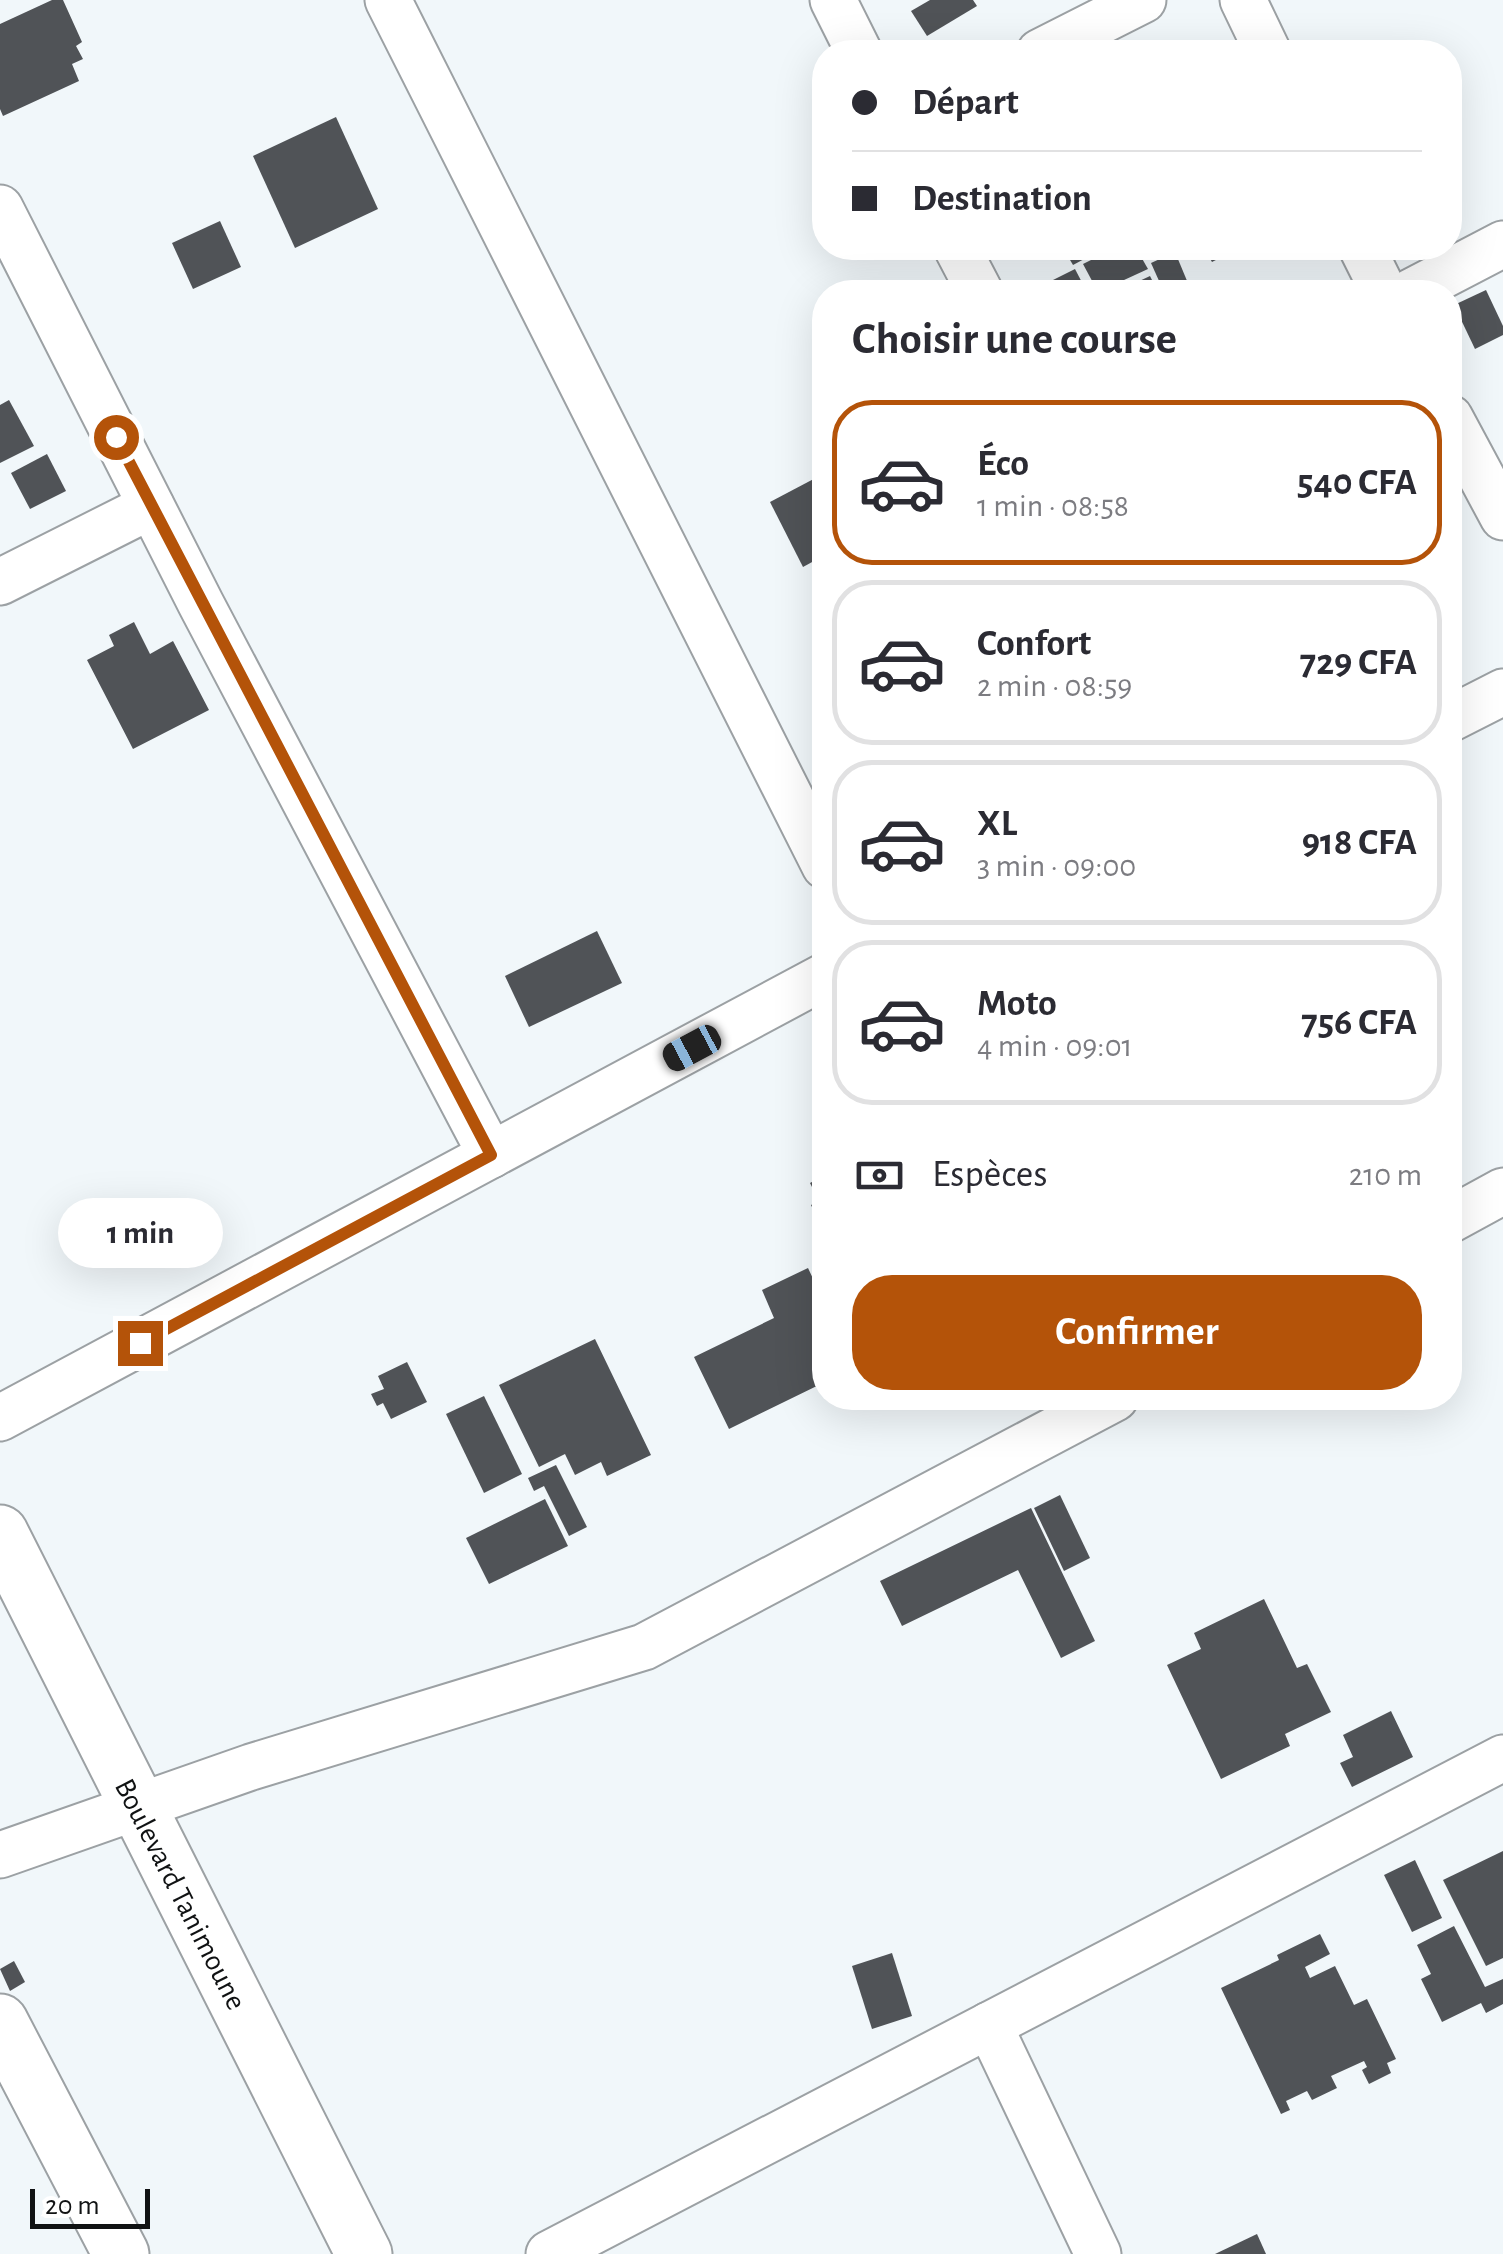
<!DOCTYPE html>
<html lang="fr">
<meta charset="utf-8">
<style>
:root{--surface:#fff;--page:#f2f2f3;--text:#2b2b33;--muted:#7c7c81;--line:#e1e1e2;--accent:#b45309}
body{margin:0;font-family:"Alegreya Sans",sans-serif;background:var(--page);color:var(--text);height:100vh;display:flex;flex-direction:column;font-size:38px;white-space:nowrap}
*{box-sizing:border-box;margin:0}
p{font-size:32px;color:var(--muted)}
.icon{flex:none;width:55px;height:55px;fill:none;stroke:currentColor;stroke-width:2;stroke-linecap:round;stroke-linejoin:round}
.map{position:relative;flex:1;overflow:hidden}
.details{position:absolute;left:812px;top:280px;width:650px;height:1130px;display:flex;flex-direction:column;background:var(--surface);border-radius:40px;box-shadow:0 10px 40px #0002}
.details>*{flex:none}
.top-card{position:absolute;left:812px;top:40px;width:650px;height:220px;border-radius:40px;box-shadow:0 10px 40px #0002;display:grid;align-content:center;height:220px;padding:0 40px;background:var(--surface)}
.scale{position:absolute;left:30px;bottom:25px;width:120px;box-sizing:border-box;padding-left:10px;border:5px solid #101213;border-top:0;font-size:28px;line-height:35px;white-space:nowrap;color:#101213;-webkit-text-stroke:8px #fff;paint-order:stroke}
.end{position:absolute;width:45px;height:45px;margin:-22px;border:12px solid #b45309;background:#fff;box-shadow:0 0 0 5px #fff}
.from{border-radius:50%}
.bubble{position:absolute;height:70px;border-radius:35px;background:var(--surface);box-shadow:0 10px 40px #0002;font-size:32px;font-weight:700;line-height:70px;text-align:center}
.car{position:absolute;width:30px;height:60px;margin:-30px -15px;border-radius:12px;box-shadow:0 0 8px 2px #0007;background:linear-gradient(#222 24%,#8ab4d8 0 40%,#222 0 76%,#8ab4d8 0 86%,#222 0)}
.top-card b{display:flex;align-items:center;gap:35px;height:95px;font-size:38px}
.top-card b+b{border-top:2px solid var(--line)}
.top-card i{width:25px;height:25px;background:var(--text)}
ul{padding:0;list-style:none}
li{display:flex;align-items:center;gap:30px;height:165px;margin:0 20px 15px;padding:0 20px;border:5px solid var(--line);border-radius:40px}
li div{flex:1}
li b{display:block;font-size:38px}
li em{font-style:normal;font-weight:700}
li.active{border-color:var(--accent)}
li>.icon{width:90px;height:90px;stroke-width:1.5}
h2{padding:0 40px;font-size:45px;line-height:120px}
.pay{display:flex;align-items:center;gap:25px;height:110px;padding:0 40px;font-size:38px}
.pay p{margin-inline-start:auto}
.button{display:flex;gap:20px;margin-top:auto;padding:20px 40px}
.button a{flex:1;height:115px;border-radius:40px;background:var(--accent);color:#fff;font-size:40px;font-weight:700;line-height:115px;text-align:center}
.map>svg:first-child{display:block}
</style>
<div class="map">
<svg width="1503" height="2254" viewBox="0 0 1503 2254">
<rect width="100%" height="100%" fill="#f1f7fa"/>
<g fill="#505357">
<path d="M52,0H63L82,42L76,46L83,59L72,64L79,81L3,116L0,109V24Z"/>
<path d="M930,0H973L977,6L927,36L911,11Z"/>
<path d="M336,117L378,209L295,248L253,156Z"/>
<path d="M220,221L241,267L193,289L172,243Z"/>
<path d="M1063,248H1105L1073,265Z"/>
<path d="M1115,248H1136L1148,269L1098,292L1083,264Z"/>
<path d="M1204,248H1239L1212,262Z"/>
<path d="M1175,252L1190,288L1179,292H1164L1151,263Z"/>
<path d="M1075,269L1087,292H1055L1049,282Z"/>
<path d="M1150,276L1158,292H1116Z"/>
<path d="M1486,290L1503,326V335L1475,349L1454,305Z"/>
<path d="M9,400L34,446L0,463V405Z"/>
<path d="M47,454L66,491L30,509L11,473Z"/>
<path d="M825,473V555L803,567L770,502Z"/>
<path d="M134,622L150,654L173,641L209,710L133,749L87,660L114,646L109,635Z"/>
<path d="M597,931L622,983L529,1027L505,976Z"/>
<path d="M825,1175V1234L811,1205L819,1201L810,1183Z"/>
<path d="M808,1268L825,1304V1382L729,1429L694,1357L774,1318L762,1290Z"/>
<path d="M595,1339L651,1455L607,1476L601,1462L575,1475L565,1454L539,1467L499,1385Z"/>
<path d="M407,1362L427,1402L391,1419L383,1403L377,1406L371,1394L384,1389L378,1376Z"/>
<path d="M484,1396L522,1474L484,1493L446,1414Z"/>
<path d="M556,1465L587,1527L569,1536L544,1486L534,1491L528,1478Z"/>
<path d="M1060,1495L1090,1558L1064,1571L1034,1508Z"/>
<path d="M545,1499L568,1546L489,1584L466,1538Z"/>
<path d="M1031,1508L1095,1641L1061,1658L1018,1570L902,1626L880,1581Z"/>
<path d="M1264,1599L1297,1668L1307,1664L1331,1712L1285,1734L1290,1746L1221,1779L1167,1665L1201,1649L1194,1633Z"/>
<path d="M1391,1711L1413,1757L1352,1787L1340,1763L1353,1757L1343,1735Z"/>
<path d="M1503,1851V1958L1486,1966L1443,1880Z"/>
<path d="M1415,1860L1442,1918L1412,1932L1384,1875Z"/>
<path d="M1454,1926L1485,1987L1503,1979V2004L1486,2013L1481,2003L1442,2022L1421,1979L1431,1974L1417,1945Z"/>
<path d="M1320,1934L1330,1954L1305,1967L1310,1978L1335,1966L1354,2005L1367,1999L1396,2059L1387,2063L1391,2073L1369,2084L1362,2070L1367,2067L1364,2061L1331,2076L1337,2088L1312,2100L1307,2091L1286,2101L1290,2110L1281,2114L1221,1988L1279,1960L1277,1955Z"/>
<path d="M892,1953L912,2016L872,2029L852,1966Z"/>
<path d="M14,1961L25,1982L10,1991L0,1969Z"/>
<path d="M1257,2234L1266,2254H1215Z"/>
</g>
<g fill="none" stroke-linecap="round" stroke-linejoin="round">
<g stroke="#9ca1a4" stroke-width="49">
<g id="minor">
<path d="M388,0L825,866"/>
<path d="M833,0L859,52"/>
<path d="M1243,0L1268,52"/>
<path d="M1040,52L1143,0"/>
<path d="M0,208L201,604L491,1155"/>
<path d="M957,248L980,292"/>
<path d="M1362,248L1384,292"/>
<path d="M1411,292L1503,244"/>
<path d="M1450,418L1503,517"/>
<path d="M0,582L151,506"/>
<path d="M1450,719L1503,692"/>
<path d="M1450,1220L1503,1191"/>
<path d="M0,1418L825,976"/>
<path d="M0,1855L251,1767L644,1647L1115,1398"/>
<path d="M989,2025L1098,2254"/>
<path d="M549,2254L1503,1758"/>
</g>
</g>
<g stroke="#9ca1a4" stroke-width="59">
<g id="major">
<path d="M0,1533L364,2254"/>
<path d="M0,2022L121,2254"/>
</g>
</g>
<use href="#minor" stroke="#fff" stroke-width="45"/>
<use href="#major" stroke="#fff" stroke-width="55"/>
</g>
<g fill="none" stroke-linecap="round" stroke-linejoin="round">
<path stroke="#b45309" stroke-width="12" d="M116,437L491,1155L140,1343"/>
</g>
<g text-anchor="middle" stroke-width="10" stroke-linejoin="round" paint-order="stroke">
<g font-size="30" fill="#101213" stroke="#fff">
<text transform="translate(181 1894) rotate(63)" y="10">Boulevard Tanimoune</text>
</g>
</g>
</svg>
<div class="scale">20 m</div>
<i class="end from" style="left:116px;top:437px"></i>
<i class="end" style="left:140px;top:1343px"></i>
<div class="bubble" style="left:58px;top:1198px;width:165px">1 min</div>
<i class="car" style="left:692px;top:1048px;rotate:242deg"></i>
<div class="top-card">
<b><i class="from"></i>Départ</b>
<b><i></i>Destination</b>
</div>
<section class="details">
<h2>Choisir une course</h2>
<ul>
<li class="active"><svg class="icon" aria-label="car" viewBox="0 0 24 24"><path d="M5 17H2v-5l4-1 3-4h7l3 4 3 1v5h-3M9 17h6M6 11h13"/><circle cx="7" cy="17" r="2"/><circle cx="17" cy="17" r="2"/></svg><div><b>Éco</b><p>1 min · 08:58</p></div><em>540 CFA</em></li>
<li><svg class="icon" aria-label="car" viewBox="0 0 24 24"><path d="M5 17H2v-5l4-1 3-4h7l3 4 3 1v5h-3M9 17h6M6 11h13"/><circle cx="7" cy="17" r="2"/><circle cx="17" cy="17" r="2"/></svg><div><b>Confort</b><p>2 min · 08:59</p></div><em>729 CFA</em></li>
<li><svg class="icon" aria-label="car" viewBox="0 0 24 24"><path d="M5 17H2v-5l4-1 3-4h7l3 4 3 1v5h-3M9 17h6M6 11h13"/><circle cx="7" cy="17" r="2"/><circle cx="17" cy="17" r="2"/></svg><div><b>XL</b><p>3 min · 09:00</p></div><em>918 CFA</em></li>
<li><svg class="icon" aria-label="car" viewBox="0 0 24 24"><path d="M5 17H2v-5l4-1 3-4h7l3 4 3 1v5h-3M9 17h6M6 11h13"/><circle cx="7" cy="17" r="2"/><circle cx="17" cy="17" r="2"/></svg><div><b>Moto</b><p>4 min · 09:01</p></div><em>756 CFA</em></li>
</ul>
<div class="pay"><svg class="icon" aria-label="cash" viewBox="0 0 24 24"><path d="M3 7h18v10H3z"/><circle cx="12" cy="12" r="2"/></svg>Espèces<p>210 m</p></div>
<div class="button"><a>Confirmer</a></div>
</section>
</div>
